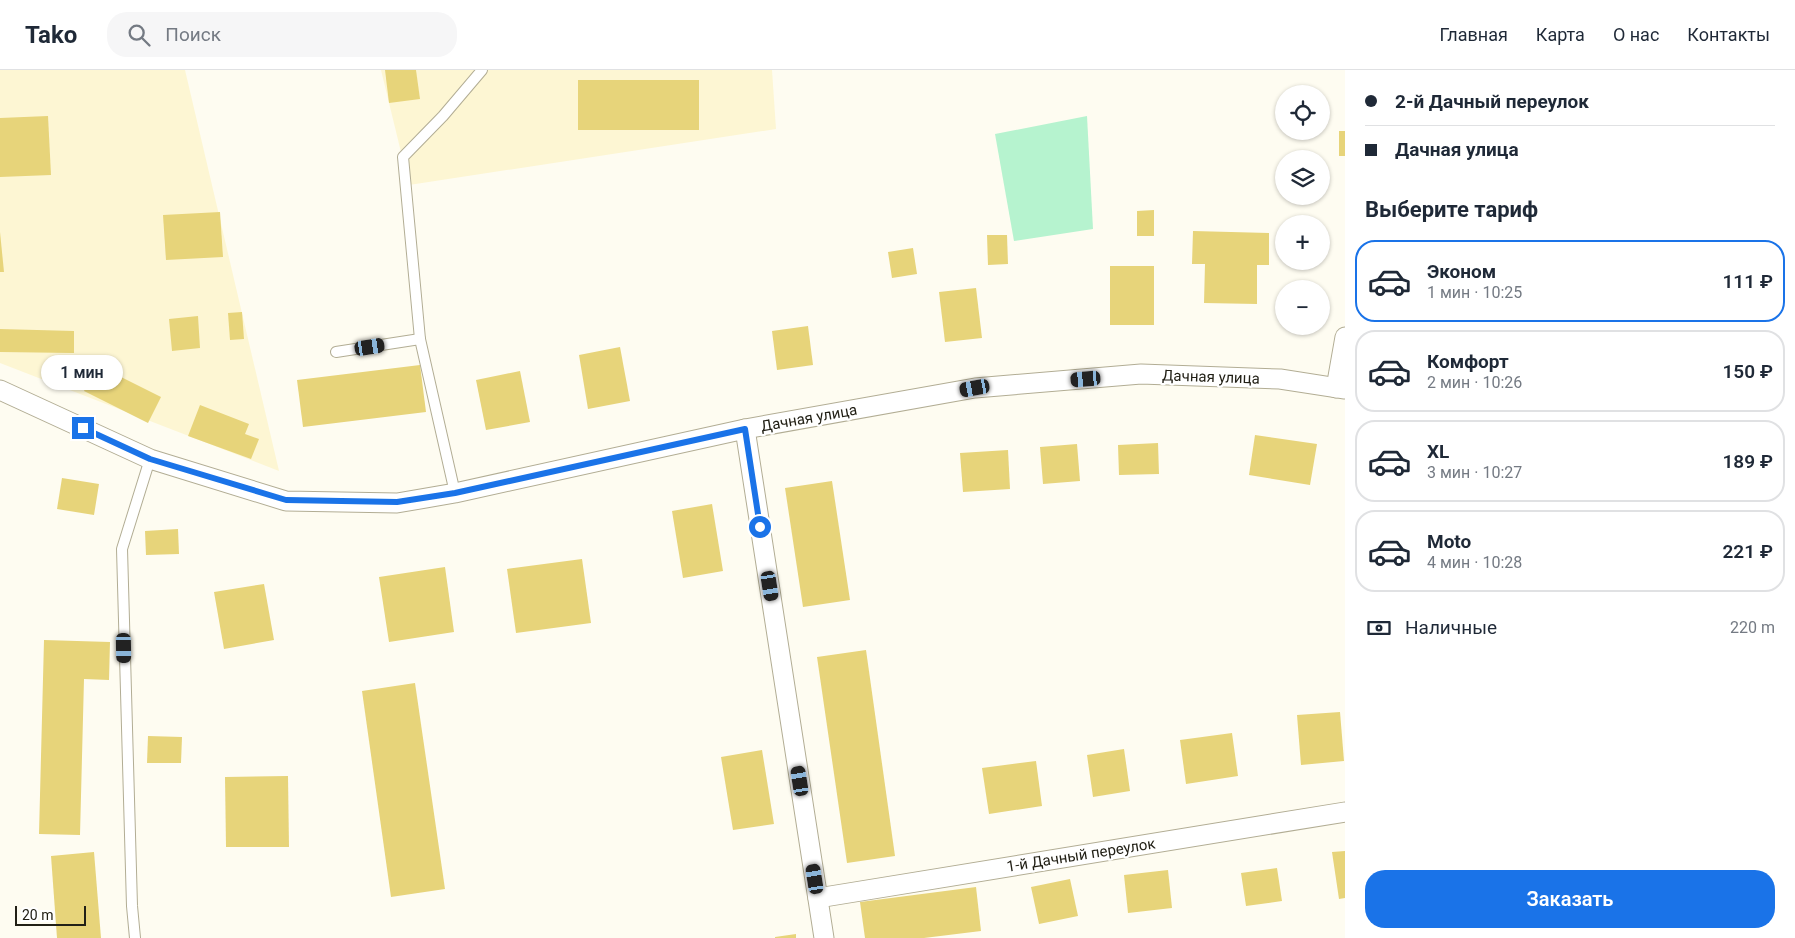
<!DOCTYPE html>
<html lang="ru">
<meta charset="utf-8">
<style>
:root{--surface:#fff;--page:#f6f6f7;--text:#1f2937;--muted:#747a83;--line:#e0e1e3;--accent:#1a73e8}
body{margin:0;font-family:Roboto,sans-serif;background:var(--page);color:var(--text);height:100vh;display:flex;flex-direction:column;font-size:19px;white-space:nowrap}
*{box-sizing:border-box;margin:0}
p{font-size:16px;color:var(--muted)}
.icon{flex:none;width:28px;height:28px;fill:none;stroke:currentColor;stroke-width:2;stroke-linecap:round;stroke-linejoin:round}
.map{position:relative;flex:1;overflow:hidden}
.side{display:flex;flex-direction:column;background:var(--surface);width:450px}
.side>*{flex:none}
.top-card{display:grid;align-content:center;height:110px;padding:0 20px;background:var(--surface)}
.buttons{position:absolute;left:1275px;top:15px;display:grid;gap:10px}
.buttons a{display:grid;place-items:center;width:55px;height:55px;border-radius:50%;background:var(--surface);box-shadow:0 1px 4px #0004;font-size:25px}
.scale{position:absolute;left:15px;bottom:12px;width:71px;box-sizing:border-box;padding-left:5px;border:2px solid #222016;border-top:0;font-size:14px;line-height:18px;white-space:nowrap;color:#222016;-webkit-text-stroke:4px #fff;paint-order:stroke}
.end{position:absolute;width:22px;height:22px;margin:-11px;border:6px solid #1a73e8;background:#fff;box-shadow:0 0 0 2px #fff}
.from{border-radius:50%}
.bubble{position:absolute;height:35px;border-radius:18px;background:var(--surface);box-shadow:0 1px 4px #0004;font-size:16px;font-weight:600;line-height:35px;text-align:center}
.car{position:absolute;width:15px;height:30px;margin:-15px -8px;border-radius:6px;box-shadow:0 0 4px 1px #0007;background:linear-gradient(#222 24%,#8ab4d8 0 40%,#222 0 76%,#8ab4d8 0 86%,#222 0)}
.top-card b{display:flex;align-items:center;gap:18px;height:48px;font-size:19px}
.top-card b+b{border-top:1px solid var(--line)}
.top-card i{width:12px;height:12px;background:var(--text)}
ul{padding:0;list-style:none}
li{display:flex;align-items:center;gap:15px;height:82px;margin:0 10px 8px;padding:0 10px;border:2px solid var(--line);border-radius:20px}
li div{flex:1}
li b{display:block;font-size:19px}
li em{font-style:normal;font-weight:600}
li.selected{border-color:var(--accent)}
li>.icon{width:45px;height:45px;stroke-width:1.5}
h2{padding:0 20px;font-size:22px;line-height:60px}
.pay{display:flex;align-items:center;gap:12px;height:55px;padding:0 20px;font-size:19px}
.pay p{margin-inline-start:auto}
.action{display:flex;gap:10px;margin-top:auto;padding:10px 20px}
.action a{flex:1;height:58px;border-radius:20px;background:var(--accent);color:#fff;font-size:20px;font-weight:600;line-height:58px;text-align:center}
header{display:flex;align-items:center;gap:30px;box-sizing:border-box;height:70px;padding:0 25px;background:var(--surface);border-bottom:1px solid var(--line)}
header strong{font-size:24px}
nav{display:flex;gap:28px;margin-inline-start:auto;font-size:18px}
.search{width:350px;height:45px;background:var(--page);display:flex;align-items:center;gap:12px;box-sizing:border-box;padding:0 18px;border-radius:20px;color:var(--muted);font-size:19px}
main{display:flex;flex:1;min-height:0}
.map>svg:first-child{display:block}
</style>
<header>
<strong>Tako</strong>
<div class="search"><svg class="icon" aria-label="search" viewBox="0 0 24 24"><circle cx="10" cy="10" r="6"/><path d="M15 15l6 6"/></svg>Поиск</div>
<nav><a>Главная</a><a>Карта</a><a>О нас</a><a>Контакты</a></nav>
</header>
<main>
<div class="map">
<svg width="1345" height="868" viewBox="0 0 1345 868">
<rect width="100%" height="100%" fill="#fefcf1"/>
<g fill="#fdf6d3">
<path d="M0,0H185L279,401L0,293Z"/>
<path d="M381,0H772L776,59L409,115Z"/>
</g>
<path fill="#b6f3cf" d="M1087,46L1093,159L1014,171L995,64Z"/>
<g fill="#e7d47a">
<path d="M385,0H416L420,29L389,33Z"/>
<rect x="578" y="10" width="121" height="50"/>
<path d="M48,46L51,105L0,107V48Z"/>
<rect x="1339" y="61" width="6" height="25"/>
<path d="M1154,140V166H1137V141Z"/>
<path d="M220,142L223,187L166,190L163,145Z"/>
<path d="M1193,161L1269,163V195H1257V234L1204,233L1205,194H1192Z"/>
<path d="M0,162L4,202H0Z"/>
<path d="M987,165H1007L1008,194L988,195Z"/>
<path d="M913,178L917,204L892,208L888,182Z"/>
<rect x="1110" y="196" width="44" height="59"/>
<path d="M976,218L982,268L945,272L939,222Z"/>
<path d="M242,242L244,269L230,270L228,243Z"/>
<path d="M198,246L200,278L172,281L169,249Z"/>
<path d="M808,256L813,295L777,300L772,261Z"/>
<path d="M0,259L74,261V283L0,282Z"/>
<path d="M620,277L630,331L588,339L579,285Z"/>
<path d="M97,295L161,327L148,353L84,321Z"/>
<path d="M420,295L426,342L303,357L297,310Z"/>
<path d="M520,301L530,352L486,360L476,310Z"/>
<path d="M200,335L249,354L245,364L259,369L251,389L188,366Z"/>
<path d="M1255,365L1317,374L1310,415L1249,405Z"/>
<path d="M1158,373L1159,404L1119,405L1118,375Z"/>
<path d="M1077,374L1080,411L1043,414L1040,377Z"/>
<path d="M1008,380L1010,419L963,422L960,383Z"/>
<path d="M62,408L99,414L94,445L57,439Z"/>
<path d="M832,411L850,530L803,537L785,418Z"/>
<path d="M712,434L723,501L683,508L672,441Z"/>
<path d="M178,459L179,484L146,485L145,461Z"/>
<path d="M582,489L591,553L516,563L507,499Z"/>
<path d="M445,497L454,562L389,572L379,507Z"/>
<path d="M264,514L274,570L224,579L214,522Z"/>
<path d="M44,570L110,572L109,610L84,609L80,765L39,764Z"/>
<path d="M866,580L895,786L847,793L817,587Z"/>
<path d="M415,613L445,819L391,827L362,621Z"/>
<path d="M1340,642L1344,691L1301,695L1297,645Z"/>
<path d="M1232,663L1238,706L1186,714L1180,670Z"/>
<path d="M148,666L182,667L181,693H147Z"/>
<path d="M1124,679L1130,721L1093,727L1087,685Z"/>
<path d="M762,680L774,754L733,760L721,687Z"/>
<path d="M1036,691L1042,736L989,744L982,698Z"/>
<path d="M288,706L289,777H226L225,707Z"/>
<path d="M1345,781V828L1339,829L1332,782Z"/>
<path d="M94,782L101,868H57L51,786Z"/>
<path d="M1277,798L1282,831L1246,836L1241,803Z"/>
<path d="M1168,800L1172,838L1128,843L1124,805Z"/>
<path d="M1070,809L1078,846L1039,854L1031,817Z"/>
<path d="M976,817L981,861L924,868H865L860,832Z"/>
<path d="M796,864V868H775V867Z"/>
</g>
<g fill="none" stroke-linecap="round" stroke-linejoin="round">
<g stroke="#b2ad94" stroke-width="12">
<g id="service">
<path d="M336,282L420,269"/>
<path d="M455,423L420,269L403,87L443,46L482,0"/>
<path d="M135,868L132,836L122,479L150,389"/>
</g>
</g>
<g stroke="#b2ad94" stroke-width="21">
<g id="minor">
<path d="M1336,318L1345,267"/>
<path d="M0,320L150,389L286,431L397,433L455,423L745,359L975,318L1141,304L1280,309L1345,319"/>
<path d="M745,359L824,868"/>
<path d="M818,828L1345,742"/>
</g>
</g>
<use href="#service" stroke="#fff" stroke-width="10"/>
<use href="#minor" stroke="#fff" stroke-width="19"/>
</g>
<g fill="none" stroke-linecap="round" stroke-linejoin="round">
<path stroke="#1a73e8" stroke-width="6" d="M83,358L150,389L286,430L397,432L455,423L745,359L760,457"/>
</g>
<g text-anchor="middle" stroke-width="4.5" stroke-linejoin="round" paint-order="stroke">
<g font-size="15" fill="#222016" stroke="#fff">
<text transform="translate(1211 307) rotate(2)" y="5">Дачная улица</text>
<text transform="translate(809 348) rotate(-10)" y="5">Дачная улица</text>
<text transform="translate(1081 785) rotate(-9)" y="5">1-й Дачный переулок</text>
</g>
</g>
</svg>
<div class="buttons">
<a><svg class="icon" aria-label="locate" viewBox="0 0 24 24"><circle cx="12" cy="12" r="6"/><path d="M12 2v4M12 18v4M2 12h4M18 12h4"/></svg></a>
<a><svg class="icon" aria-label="layers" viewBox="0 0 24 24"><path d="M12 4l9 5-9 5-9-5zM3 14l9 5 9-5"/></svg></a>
<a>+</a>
<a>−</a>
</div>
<div class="scale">20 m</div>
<i class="end from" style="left:760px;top:457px"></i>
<i class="end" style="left:83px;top:358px"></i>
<div class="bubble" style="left:41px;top:285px;width:82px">1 мин</div>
<i class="car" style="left:370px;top:277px;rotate:81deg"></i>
<i class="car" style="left:1086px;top:309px;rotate:265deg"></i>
<i class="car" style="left:975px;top:318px;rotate:260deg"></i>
<i class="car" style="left:770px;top:516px;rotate:171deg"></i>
<i class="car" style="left:124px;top:578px;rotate:179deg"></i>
<i class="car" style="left:800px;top:711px;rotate:351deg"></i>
<i class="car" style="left:815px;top:809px;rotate:351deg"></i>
</div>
<section class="side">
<div class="top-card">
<b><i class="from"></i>2-й Дачный переулок</b>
<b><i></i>Дачная улица</b>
</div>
<h2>Выберите тариф</h2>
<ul>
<li class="selected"><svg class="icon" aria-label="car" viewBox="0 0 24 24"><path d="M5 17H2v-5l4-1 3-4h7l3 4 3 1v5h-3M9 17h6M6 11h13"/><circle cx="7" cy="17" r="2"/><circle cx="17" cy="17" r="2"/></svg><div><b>Эконом</b><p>1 мин · 10:25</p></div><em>111 ₽</em></li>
<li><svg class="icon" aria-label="car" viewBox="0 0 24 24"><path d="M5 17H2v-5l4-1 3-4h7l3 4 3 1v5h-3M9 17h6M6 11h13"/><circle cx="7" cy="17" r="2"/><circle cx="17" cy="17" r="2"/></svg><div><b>Комфорт</b><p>2 мин · 10:26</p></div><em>150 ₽</em></li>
<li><svg class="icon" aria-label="car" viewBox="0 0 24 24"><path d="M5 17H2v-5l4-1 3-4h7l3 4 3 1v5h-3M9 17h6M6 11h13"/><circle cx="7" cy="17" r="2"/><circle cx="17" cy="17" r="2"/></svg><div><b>XL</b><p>3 мин · 10:27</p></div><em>189 ₽</em></li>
<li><svg class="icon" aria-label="car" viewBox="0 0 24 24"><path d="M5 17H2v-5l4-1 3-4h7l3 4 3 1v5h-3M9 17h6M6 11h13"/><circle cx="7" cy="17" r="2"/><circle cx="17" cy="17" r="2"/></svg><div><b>Moto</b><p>4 мин · 10:28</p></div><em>221 ₽</em></li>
</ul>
<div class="pay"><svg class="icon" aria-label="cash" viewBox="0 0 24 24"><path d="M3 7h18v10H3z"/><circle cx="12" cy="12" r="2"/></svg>Наличные<p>220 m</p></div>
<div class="action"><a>Заказать</a></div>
</section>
</main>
